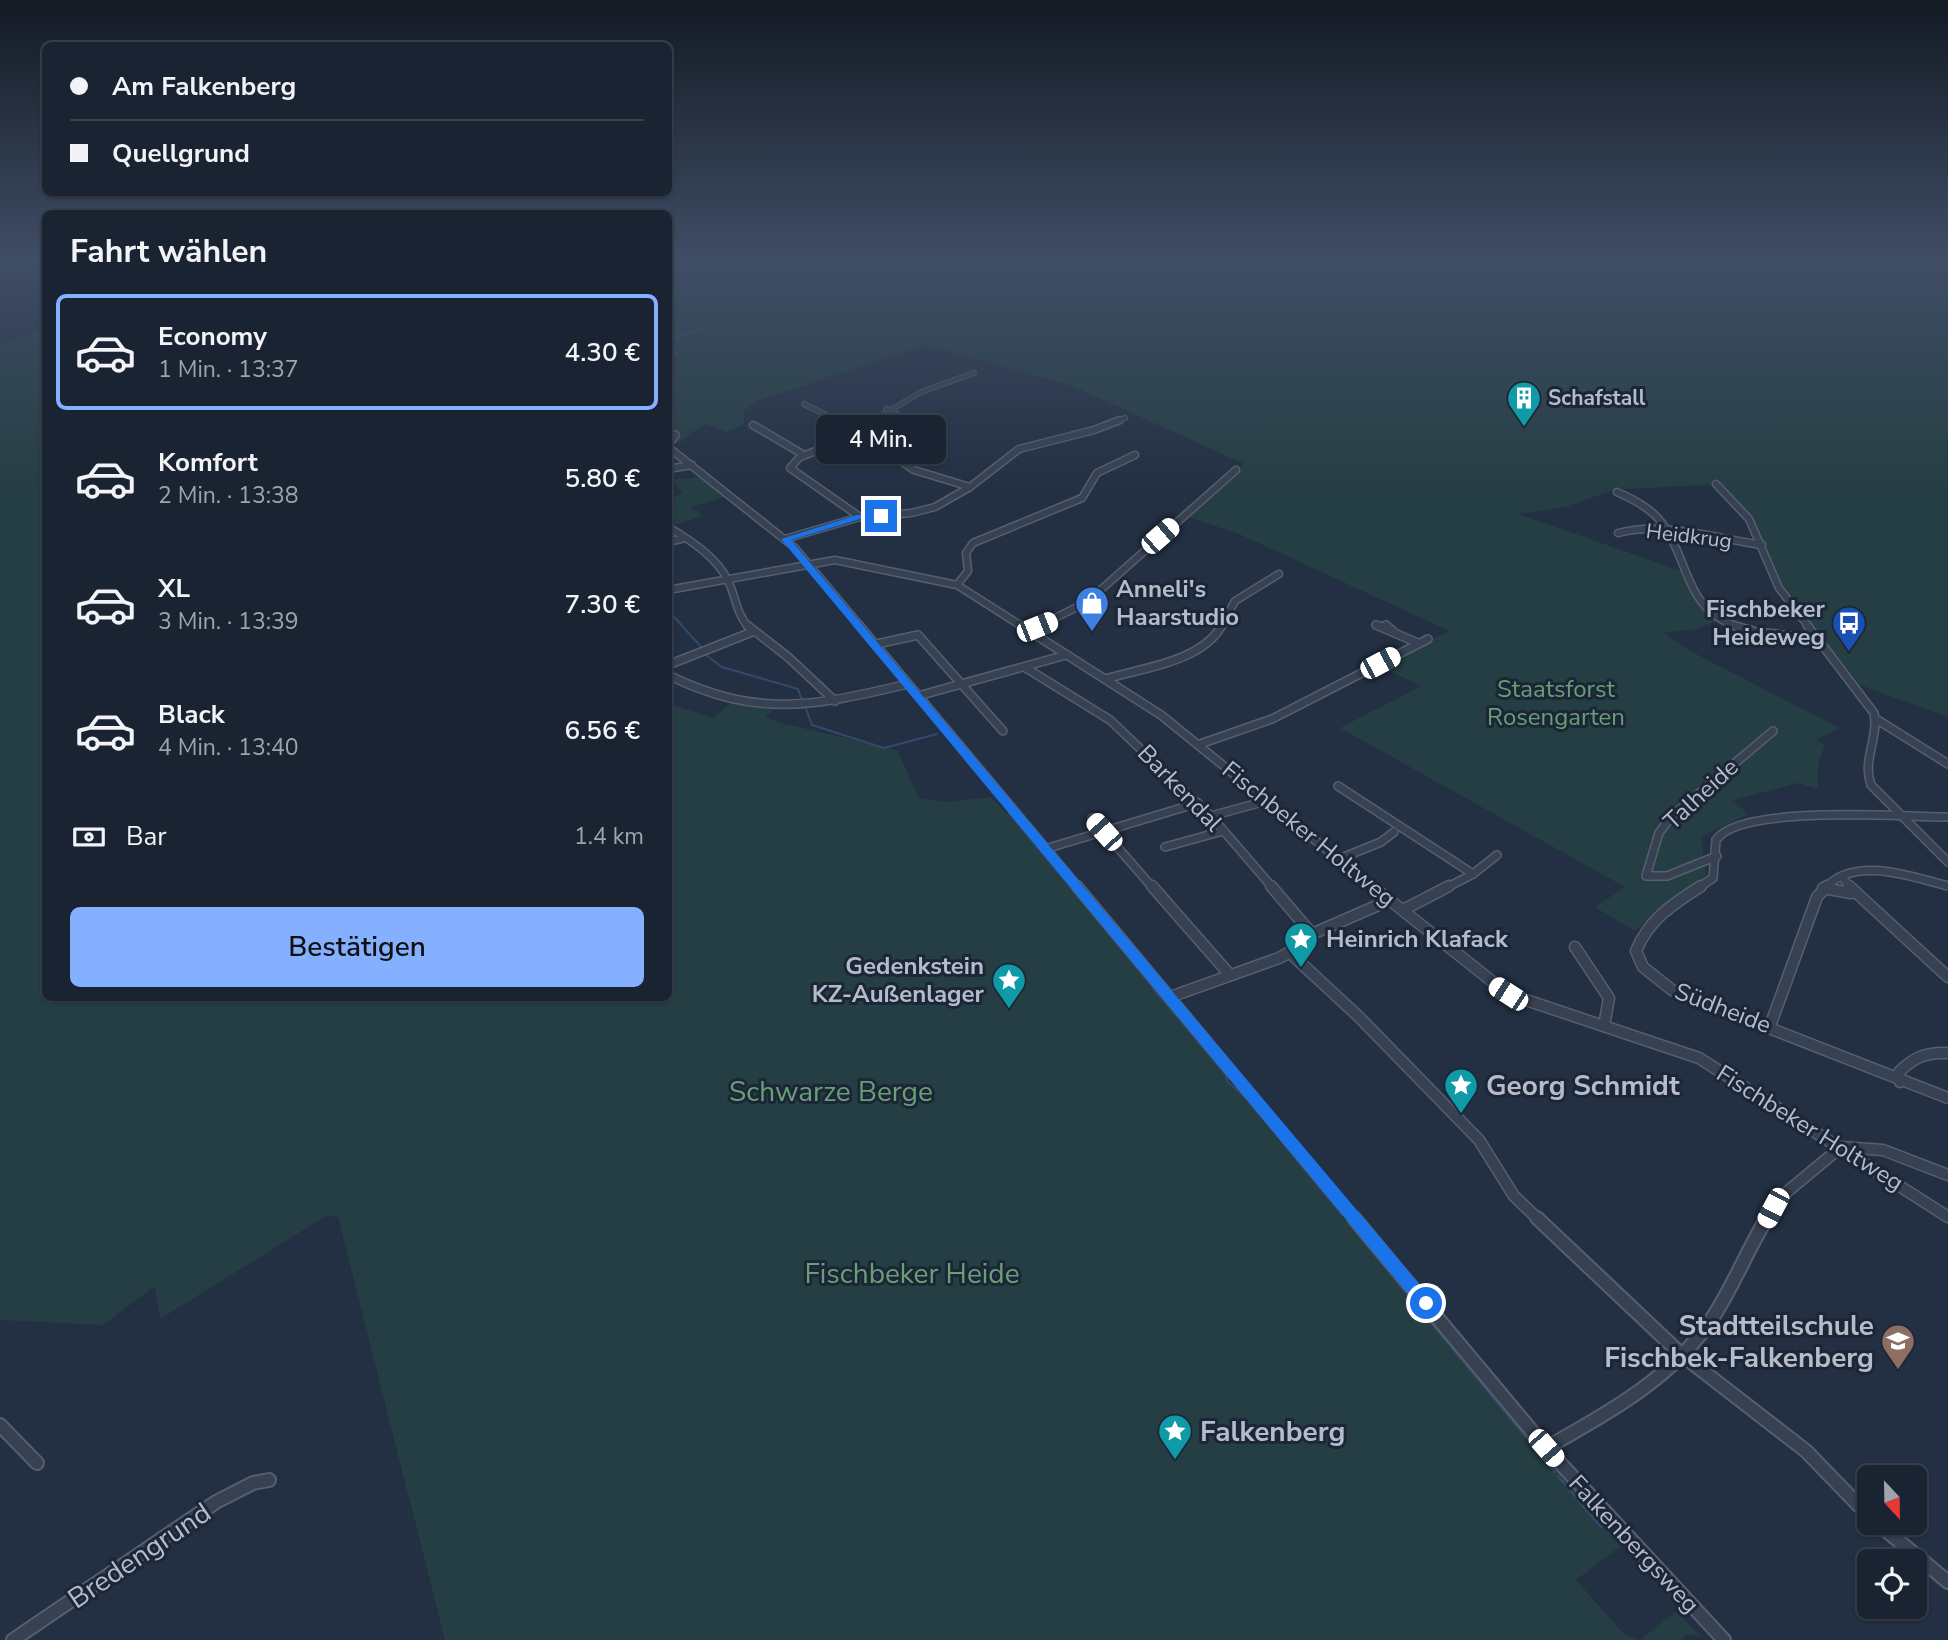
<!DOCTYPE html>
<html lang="de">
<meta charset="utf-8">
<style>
:root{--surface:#1a2332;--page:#232b3a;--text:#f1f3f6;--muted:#9fa4ac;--line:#38404d;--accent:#85b0ff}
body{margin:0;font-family:"Nunito Sans",sans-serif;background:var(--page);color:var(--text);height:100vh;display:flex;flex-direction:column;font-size:26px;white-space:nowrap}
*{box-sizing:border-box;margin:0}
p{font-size:23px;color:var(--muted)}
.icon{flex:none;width:38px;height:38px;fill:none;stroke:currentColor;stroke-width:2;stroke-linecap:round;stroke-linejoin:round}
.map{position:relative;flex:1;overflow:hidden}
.side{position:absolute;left:42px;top:210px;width:630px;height:791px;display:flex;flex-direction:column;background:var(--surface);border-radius:10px;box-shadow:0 2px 5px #0004,0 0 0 2px var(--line)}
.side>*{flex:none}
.guide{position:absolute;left:42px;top:42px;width:630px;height:154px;border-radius:10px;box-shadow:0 2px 5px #0004,0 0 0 2px var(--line);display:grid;align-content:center;height:154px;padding:0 28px;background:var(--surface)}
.needle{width:46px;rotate:158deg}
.buttons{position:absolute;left:1857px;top:1465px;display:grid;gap:14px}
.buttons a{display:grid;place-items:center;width:70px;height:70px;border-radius:10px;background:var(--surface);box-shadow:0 2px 5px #0004,0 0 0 2px var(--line);font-size:35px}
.end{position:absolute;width:32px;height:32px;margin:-16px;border:9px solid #1a73e8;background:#fff;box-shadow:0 0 0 4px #fff}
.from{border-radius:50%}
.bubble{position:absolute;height:49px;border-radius:10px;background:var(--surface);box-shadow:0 2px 5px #0004,0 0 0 2px var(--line);font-size:23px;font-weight:600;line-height:49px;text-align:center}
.car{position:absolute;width:21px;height:42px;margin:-21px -10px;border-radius:9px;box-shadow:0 0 5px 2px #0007;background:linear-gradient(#fff 24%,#345 0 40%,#fff 0 76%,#345 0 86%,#fff 0)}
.guide b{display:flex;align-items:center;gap:24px;height:66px;font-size:26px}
.guide b+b{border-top:2px solid var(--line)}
.guide i{width:18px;height:18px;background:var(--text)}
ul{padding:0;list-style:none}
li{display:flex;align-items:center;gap:21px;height:116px;margin:0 14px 10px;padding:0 14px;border:4px solid transparent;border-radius:10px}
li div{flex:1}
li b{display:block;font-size:26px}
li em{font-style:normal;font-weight:600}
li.selected{border-color:var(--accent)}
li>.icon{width:63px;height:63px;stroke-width:1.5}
h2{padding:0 28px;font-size:32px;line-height:84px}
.pay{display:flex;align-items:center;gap:18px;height:77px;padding:0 28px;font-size:26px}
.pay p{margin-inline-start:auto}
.action{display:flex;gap:14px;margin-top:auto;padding:14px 28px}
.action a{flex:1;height:80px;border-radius:10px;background:var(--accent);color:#111;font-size:28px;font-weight:600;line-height:80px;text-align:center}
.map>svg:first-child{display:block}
</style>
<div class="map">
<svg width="1948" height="1640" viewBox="0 0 1948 1640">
<rect width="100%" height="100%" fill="#232f42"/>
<g fill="#253e43">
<path d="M669,259H1948V717L1860,685L1781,588L1755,524L1720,484L1614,490L1565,507L1519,514L1681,571L1705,607L1720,620L1696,629L1664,633L1692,652L1840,728L1816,740L1825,745L1818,764V789L1798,783L1733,800L1748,814L1701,837L1706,876L1634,931L1595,907L1625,887L1340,728L1421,686L1380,666L1449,631L1239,534L1185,516L1244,464L1070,385L927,345L757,401L744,410V424L726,432L706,424C693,429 688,441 675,443L681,433L669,431Z"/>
<path d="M45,262V284L38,283L42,280L0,271V265Z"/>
<path d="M45,328L46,998H668L669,704L713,718L732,702L772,710L766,717L781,723L897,750L919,798L946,802L991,797L1006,813L1011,812L1234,1078L1228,1080L1239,1094L1246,1092L1621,1546L1576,1580L1624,1634L1640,1640H445L338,1217L326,1216L160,1319L155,1286L103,1325L0,1320V344Z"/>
<path d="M699,477L725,497L691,507L703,516L669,527V501L682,492L672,480Z"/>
<path d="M1676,1611L1701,1637L1688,1634L1680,1640H1640Z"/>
</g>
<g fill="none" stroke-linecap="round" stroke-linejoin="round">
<g stroke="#34496a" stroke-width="2">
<path d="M677,356L671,339L705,327"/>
<path d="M792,551L800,560"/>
<path d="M807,569L899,679"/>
<path d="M668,610L702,648"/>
<path d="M706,655L722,667L798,689L802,700"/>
<path d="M908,690L997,798"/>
<path d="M806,709L812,725L884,748L937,734"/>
<path d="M1009,813L1151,985"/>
<path d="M1152,987L1226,1075L1227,1081L1246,1098L1342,1215"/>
</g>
<g stroke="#34496a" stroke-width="2.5">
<path d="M1356,1232L1555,1472"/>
<path d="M1558,1476L1601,1527"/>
</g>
<g stroke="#555f6f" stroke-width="6">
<g id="minor-far4">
<path d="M1870,259L1948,269"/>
<path d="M804,404L840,422"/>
<path d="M886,409L912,422"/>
<path d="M871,422L921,392L974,373"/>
<path d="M1116,422L1125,418"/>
</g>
</g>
<g stroke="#555f6f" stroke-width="9">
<g id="minor-far3">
<path d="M836,420L857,430"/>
<path d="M909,420L932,431"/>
<path d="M753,425L804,455"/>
<path d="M668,432L676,435L668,445"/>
<path d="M668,447L794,547L861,627"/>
<path d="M901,461L914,470L970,487"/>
<path d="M668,469L692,465"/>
<path d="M1716,484L1749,519L1779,588L1809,627"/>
<path d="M1617,492C1633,499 1651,508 1662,523C1690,561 1684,609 1738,627"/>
<path d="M860,517L790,468L800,457L839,442L874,420"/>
<path d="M670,528C690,540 718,558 728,581C737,599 735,610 748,627"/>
<path d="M1618,533C1666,521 1714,538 1762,545"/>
<path d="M785,539L860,517L911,513L935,507L970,487L1019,449L1094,430L1120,420"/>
<path d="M668,542L685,538"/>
<path d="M957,585L968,571L966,553L973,543L1082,498L1097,473L1135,455"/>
<path d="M668,590L835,560L957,585L1023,627"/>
<path d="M1037,627L1087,602L1236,470"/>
<path d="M1221,627L1235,601L1279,574"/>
<path d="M1381,627L1376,625L1388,627"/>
</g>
</g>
<g stroke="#555f6f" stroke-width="10">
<g id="minor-far2">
<path d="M747,625L788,657L835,701"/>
<path d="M859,625L1079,888"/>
<path d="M1020,625L1161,715L1374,888"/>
<path d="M1376,625L1418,643"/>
<path d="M1386,625L1393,631"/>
<path d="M1732,625L1757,632L1818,639"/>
<path d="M1807,625L1874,713C1879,738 1862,760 1871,785L1948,862"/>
<path d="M1029,631L1041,625"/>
<path d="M877,644L918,635L1003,731"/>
<path d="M668,665L752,632"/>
<path d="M1026,668L1110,720L1211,816L1273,888"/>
<path d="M668,675C758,719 814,706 908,684"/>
<path d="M1105,679C1142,668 1202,662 1222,625"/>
<path d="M918,696L1066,655"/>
<path d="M1876,719L1948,764"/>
<path d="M1200,744L1272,719L1428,639"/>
<path d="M1338,786L1473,874"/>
<path d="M1211,816L1266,801"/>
<path d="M1092,818L1153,888"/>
<path d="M1165,847L1223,831"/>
<path d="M1045,849L1198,803"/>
<path d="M1717,856L1667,876H1646L1659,833L1671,817L1773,731"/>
<path d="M1339,859L1381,842L1394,832"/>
<path d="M1842,876L1850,888"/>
<path d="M1446,888L1473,874L1497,855"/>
<path d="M1698,888L1713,878L1716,840C1739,804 1905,817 1948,817"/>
<path d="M1825,888C1855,855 1912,877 1948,886"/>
</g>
</g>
<g stroke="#555f6f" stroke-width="13">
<g id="minor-far1">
<path d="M1077,886L1355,1220"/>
<path d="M1152,886L1230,975"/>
<path d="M1271,886L1312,934"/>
<path d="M1372,886L1508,994L1699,1058L1948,1217"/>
<path d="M1701,886C1673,904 1649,919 1636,951L1643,967L1672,990L1948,1098"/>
<path d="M1849,886L1948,977"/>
<path d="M1823,888L1851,893"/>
<path d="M1403,910L1449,886"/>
<path d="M1575,947L1609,998L1604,1026"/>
<path d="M1289,952L1359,1017L1479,1140L1514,1196L1539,1220"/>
<path d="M1170,997L1279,958L1311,941L1312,934L1390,900"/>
<path d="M1770,1026L1817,897L1827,886"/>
<path d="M1900,1082L1899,1072C1914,1057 1927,1052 1948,1053"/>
<path d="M1841,1147L1883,1150L1948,1175"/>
<path d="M1766,1220L1788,1191L1841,1147"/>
</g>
</g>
<g stroke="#555f6f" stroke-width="16">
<g id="minor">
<path d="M1354,1218L1546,1448L1724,1640"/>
<path d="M1537,1218L1682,1355L1806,1451L1869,1516"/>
<path d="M0,1425L37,1463"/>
<path d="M1546,1448C1608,1413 1673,1378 1713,1317C1734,1285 1747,1250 1767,1218"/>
<path d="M1876,1522L1948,1582"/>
<path d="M13,1640L216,1502L253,1483L269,1480"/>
</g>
</g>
<use href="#minor-far4" stroke="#374151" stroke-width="4.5"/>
<use href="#minor-far3" stroke="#374151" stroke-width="6"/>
<use href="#minor-far2" stroke="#374151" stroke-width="7"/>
<use href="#minor-far1" stroke="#374151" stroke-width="10"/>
<use href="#minor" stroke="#374151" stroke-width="12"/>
</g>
<linearGradient id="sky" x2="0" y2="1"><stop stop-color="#131a24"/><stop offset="0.53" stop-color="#3f4d65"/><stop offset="1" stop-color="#3f4d65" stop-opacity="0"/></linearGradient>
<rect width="1948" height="489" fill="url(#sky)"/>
<path fill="#1a73e8" d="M881,513L884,517L860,519L791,540L1431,1298V1308H1420L781,539L857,515Z"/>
<defs>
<g id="building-pin" transform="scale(1.75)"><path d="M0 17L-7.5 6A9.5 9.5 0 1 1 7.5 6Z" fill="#0f9aa8" stroke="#1c2636"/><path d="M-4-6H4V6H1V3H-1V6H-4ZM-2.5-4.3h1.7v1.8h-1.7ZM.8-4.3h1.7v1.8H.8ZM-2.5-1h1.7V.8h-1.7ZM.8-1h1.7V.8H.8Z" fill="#fff"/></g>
<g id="shop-pin" transform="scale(1.75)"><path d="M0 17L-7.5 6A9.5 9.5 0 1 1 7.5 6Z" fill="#3f7fe0" stroke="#1c2636"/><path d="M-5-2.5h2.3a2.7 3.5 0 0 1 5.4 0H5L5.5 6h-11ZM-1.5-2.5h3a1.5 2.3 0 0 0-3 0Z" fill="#fff"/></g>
<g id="bus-pin" transform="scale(1.75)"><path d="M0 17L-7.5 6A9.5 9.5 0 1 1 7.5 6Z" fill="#1a4fb4" stroke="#1c2636"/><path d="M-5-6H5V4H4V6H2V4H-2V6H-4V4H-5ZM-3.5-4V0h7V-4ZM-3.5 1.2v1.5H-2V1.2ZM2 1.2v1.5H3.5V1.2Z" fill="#fff"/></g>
<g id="sight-pin" transform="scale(1.75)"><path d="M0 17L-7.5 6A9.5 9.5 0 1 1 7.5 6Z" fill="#0f9aa8" stroke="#1c2636"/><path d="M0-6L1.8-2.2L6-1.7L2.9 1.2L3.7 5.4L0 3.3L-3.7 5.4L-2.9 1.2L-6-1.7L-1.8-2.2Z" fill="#fff"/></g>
<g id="school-pin" transform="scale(1.75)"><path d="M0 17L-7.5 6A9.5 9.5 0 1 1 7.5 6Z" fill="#8d6e63" stroke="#1c2636"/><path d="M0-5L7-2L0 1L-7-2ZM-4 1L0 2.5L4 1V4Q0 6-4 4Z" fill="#fff"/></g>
</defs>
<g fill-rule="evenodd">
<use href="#building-pin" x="1524" y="398"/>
<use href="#shop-pin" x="1092" y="603"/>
<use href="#bus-pin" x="1849" y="623"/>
<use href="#sight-pin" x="1301" y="939"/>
<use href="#sight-pin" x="1009" y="980"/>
<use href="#sight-pin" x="1461" y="1085"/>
<use href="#school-pin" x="1898" y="1341"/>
<use href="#sight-pin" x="1175" y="1431"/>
</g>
<g text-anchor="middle" stroke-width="6" stroke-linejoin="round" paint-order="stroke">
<g font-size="21" font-weight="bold" fill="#b4bccc" stroke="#1c2636" text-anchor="start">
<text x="1548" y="405">Schafstall</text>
</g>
<g font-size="21" fill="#b4bccc" stroke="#1c2636">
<text transform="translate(1689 536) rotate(7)" y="7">Heidkrug</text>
</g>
<g font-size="24" font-weight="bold" fill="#b4bccc" stroke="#1c2636" text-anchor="start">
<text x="1116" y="597">Anneli's<tspan x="1116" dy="28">Haarstudio</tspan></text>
<text x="1825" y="617" text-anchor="end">Fischbeker<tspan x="1825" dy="28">Heideweg</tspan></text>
<text x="1326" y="947">Heinrich Klafack</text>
<text x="984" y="974" text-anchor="end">Gedenkstein<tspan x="984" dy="28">KZ-Außenlager</tspan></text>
</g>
<g font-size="24" fill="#689f77" stroke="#1c2636">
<text x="1556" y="697">Staatsforst<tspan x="1556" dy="28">Rosengarten</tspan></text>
</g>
<g font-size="24" fill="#b4bccc" stroke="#1c2636">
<text transform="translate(1180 788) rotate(46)" y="8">Barkendal</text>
<text transform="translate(1701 794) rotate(-43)" y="8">Talheide</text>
<text transform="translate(1309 834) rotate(39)" y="8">Fischbeker Holtweg</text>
<text transform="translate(1723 1008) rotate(21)" y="8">Südheide</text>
<text transform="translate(1810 1128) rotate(32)" y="8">Fischbeker Holtweg</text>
<text transform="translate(1634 1544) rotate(47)" y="8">Falkenbergsweg</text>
</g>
<g font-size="28" font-weight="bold" fill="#b4bccc" stroke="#1c2636" text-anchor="start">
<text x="1486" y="1095">Georg Schmidt</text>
<text x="1874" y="1335" text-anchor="end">Stadtteilschule<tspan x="1874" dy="32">Fischbek-Falkenberg</tspan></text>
<text x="1200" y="1441">Falkenberg</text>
</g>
<g font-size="28" fill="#689f77" stroke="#1c2636">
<text x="831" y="1101">Schwarze Berge</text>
<text x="912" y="1283">Fischbeker Heide</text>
</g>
<g font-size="28" fill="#b4bccc" stroke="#1c2636">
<text transform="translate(139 1555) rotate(-34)" y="10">Bredengrund</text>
</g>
</g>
</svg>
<div class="buttons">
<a><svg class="needle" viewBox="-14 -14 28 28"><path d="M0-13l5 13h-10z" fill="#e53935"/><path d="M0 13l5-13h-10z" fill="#9fa4ac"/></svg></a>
<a><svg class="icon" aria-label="locate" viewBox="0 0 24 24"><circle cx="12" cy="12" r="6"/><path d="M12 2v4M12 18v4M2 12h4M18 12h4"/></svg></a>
</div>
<i class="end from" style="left:1426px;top:1303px"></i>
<i class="end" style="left:881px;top:516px"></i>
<div class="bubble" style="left:816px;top:415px;width:130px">4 Min.</div>
<i class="car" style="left:1160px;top:536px;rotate:49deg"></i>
<i class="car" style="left:1037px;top:627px;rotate:68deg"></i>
<i class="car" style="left:1380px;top:663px;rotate:62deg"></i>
<i class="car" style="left:1104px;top:832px;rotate:318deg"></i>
<i class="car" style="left:1508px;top:994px;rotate:303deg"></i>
<i class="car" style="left:1773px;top:1208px;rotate:208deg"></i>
<i class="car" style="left:1546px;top:1448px;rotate:139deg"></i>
<div class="guide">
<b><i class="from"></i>Am Falkenberg</b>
<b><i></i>Quellgrund</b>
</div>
<section class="side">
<h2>Fahrt wählen</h2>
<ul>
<li class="selected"><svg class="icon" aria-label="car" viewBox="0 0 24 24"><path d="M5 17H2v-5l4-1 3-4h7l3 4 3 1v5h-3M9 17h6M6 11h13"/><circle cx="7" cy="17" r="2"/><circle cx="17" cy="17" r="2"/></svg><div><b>Economy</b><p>1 Min. · 13:37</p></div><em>4.30 €</em></li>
<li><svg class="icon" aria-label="car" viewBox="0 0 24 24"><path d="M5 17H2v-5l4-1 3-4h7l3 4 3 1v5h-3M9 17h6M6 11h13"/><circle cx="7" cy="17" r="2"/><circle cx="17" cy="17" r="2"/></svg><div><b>Komfort</b><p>2 Min. · 13:38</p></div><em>5.80 €</em></li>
<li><svg class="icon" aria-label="car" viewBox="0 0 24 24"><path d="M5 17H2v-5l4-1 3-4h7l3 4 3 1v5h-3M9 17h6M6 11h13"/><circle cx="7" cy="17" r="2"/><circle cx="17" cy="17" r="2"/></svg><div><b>XL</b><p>3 Min. · 13:39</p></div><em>7.30 €</em></li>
<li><svg class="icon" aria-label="car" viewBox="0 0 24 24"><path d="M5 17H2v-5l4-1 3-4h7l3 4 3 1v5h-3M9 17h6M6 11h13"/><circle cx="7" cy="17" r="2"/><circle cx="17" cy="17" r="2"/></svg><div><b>Black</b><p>4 Min. · 13:40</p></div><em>6.56 €</em></li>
</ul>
<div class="pay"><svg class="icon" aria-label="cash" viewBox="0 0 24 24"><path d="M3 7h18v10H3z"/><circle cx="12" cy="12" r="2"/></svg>Bar<p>1.4 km</p></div>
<div class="action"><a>Bestätigen</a></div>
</section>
</div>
